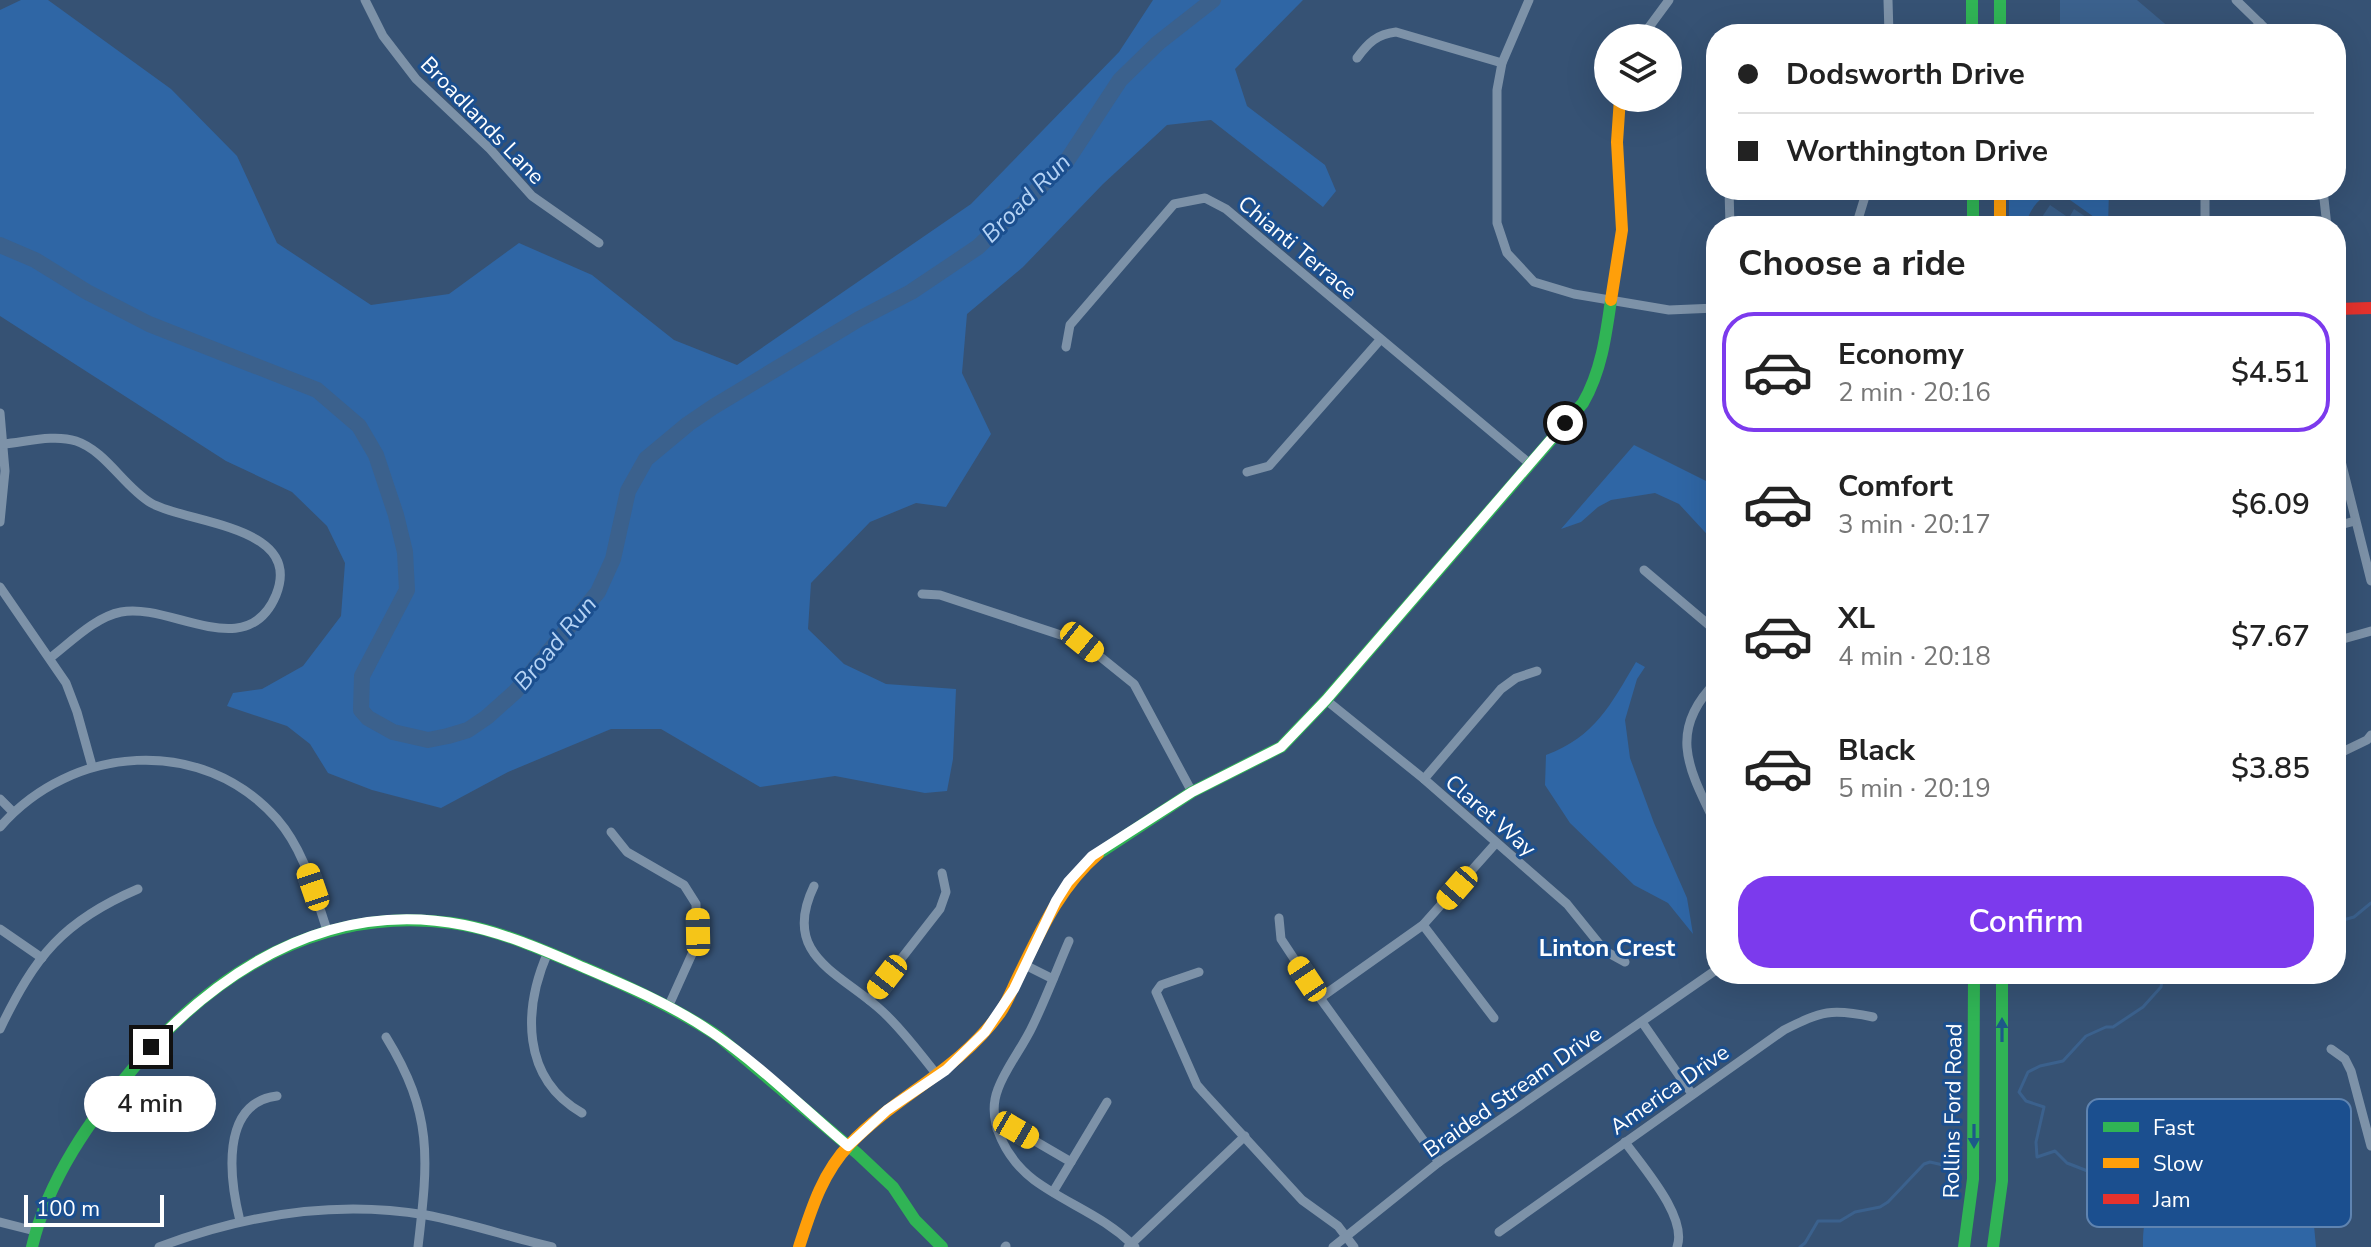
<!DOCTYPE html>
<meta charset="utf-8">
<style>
:root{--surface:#fff;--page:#f2f2f2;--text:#222;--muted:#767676;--line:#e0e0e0;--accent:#7c3aed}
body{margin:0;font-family:"Nunito Sans",sans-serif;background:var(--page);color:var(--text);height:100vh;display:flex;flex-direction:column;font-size:30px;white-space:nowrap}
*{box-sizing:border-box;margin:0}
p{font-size:26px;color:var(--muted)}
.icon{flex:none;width:44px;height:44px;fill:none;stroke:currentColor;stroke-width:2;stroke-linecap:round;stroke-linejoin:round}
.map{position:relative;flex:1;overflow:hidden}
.side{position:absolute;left:1706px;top:216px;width:640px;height:768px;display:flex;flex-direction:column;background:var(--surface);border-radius:32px;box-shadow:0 8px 32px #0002}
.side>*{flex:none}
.guide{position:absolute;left:1706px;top:24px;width:640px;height:176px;border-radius:32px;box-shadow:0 8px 32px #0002;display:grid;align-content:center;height:176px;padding:0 32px;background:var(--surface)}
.fabs{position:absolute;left:1594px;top:24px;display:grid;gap:16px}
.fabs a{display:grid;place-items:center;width:88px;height:88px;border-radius:50%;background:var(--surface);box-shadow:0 8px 32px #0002;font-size:40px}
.scale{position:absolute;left:24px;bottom:20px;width:140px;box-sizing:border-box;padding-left:8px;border:4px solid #fff;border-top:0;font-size:22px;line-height:28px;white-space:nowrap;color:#fff;-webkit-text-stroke:6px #1b4f8f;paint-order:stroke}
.end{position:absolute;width:36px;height:36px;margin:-18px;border:10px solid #fff;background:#111;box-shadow:0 0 0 4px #111}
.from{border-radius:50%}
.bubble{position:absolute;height:56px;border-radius:28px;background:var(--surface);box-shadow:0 8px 32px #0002;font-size:26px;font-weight:600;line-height:56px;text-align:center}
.car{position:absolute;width:24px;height:48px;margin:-24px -12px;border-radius:10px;box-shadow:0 0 6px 2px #0007;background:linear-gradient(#f5c518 24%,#345 0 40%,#f5c518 0 76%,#345 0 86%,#f5c518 0)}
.guide b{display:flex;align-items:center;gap:28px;height:76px;font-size:30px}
.guide b+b{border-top:2px solid var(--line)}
.guide i{width:20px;height:20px;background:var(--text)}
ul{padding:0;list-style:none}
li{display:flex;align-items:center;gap:24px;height:120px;margin:0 16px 12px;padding:0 16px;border:4px solid transparent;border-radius:32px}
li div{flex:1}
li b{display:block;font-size:30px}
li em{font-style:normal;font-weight:600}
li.on{border-color:var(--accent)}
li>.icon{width:72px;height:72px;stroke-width:1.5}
h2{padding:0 32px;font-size:36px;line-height:96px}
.primary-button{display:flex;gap:16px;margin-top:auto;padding:16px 32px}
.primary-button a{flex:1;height:92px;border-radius:32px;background:var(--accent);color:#fff;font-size:32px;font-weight:600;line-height:92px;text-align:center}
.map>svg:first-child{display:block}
</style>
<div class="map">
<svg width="2371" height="1247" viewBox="0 0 2371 1247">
<rect width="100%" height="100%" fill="#365274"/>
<g fill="#2f66a5">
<path d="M21,0H48L171,89L237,156L277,243L371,305L449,294L519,243L592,275L674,340L737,365L971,204L1119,52L1153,0H1303L1235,69L1247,106L1325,165L1336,191L1323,207L1211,120L1167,125L1103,184L1023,267L967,314L962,373L991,434L946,507L916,503L870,522L811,583L808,629L844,664L886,684L956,689L953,759L947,791L925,793L835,776L760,787L661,729H611L508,772L441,808L372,790L328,773L310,744L287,726L227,706L233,693L262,689L303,666L341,616L345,563L327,526L292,492L226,461L0,316V10Z"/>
<path d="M2009,190H2109L2108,226H2089L2094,217L2056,190C2040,196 2028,210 2026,226H2009Z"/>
<path d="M1634,445L1716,486V544L1679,504L1655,493L1611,500L1598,507L1581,522L1561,529Z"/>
<path d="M1636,662L1645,667L1637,679L1625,720L1630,758L1654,823L1687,898L1693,934L1668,903L1634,885L1570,823L1545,785L1546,755C1595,737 1611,704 1636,662Z"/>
<path d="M2251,1100L2270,1128L2277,1155L2308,1194L2312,1204L2316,1247H2143C2142,1205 2161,1163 2193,1135C2200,1128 2212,1126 2221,1120C2234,1111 2233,1103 2251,1100Z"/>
</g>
<g fill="#3b618d">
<path d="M2060,0H2137L2177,34H2116L2101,31L2067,33L2060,29Z"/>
<path d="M2050,205L2069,218L2074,209L2086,217L2079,226H2049L2040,220Z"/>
</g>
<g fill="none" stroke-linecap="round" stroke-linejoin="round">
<g stroke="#3b618d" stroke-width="3">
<path d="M2336,922L2354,917L2371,903"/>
<path d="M2163,974L2161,987L2143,1007L2113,1027H2106L2086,1036L2063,1061L2040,1066L2028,1072L2019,1092L2026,1101L2044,1107L2036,1142L2037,1157L2055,1151L2067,1163L2183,1208"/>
<path d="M1800,1247L1805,1243L1818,1221H1840L1855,1212L1880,1207L1888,1202L1924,1164L1930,1162L1943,1165L1955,1158"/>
</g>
<path stroke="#3b618d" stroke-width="16" d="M0,245L35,260L87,292L149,324L317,390L359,426L376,455L396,515L405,552L407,590L362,676L361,710L368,718L393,732L428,740L448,736L468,730L487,717L516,691L598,592L613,559L628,491L646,459L688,424L713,407L859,319L911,292L978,247L1066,162L1120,80L1158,43L1213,0"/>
<g stroke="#7d92a8" stroke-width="9">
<path d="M365,0L383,36L416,79L490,149L532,196L599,243"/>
<path d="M1529,0L1502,63L1497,90V223L1507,253L1534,282L1574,294L1669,310L1716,308"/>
<path d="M1888,0L1889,34"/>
<path d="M2236,0L2271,34"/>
<path d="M2250,34L2260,23"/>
<path d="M1641,38L1669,0"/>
<path d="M1357,58C1368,43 1377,34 1396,32L1502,63"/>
<path d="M1729,190L1730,226"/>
<path d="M2205,190V226"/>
<path d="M2323,190L2327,226"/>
<path d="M1856,226L1867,190"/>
<path d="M1066,347L1070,325L1174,204L1205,198L1226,209L1530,464"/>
<path d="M0,413L5,471L0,522"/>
<path d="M2336,441L2371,581"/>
<path d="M3,444C26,442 54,434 76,441C106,451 124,487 151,503C188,524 304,525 276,595C247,665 170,602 121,612C95,617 71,642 50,658"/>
<path d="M1247,472L1269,466L1380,340"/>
<path d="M2336,526L2355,521"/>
<path d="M1644,570L1716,631"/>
<path d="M0,587L66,683L77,712L92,766"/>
<path d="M922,594L940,595L1082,642L1134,684L1192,792"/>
<path d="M2336,641L2371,631"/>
<path d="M1716,682C1666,732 1690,771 1716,825"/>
<path d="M1326,700L1424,779L1567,904L1605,951L1625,962"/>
<path d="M2336,755L2367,740L2371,735"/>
<path d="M1424,779L1501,689L1516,678L1537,671"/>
<path d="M0,799L13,812"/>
<path d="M0,827C71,745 202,734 277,819C304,850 314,891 327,930"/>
<path d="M611,832L627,852L684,885L696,904L697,943L669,1005"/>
<path d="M814,886C780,956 841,973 882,1011C903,1030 920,1054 938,1076"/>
<path d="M1279,918L1281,939L1320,998L1439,1162"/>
<path d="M1423,925L1494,1018"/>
<path d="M0,929L42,958"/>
<path d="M1069,941C1057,969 1046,998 1033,1025C1023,1047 1006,1067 998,1089C985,1122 1008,1160 1034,1180C1068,1205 1103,1215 1135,1247"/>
<path d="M548,952C523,1009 521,1078 582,1113"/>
<path d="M1025,965L1053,979"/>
<path d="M1199,972L1161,985L1156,992L1197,1085L1204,1093L1302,1200L1338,1226L1354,1247"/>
<path d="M1320,998L1423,925L1496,843"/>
<path d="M869,1000L940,909L946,892L942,873"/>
<path d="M1642,1022L1692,1094"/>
<path d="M0,1029C35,956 63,921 138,889"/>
<path d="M386,1037C434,1115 428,1160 418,1247"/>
<path d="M2331,1049L2345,1059L2351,1071L2371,1146"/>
<path d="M997,1129L1016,1130L1071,1162"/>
<path d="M1625,1142C1642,1166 1688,1217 1677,1247"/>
<path d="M1053,1192L1107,1102"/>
<path d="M240,1221C230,1181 219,1103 277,1096"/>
<path d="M0,1222L35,1231"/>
<path d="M1499,1232L1784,1030C1822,1011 1831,1008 1873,1017"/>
<path d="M159,1247C244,1215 336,1200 426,1215C469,1223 509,1237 552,1247"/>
<path d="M1005,1247L1006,1246"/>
<path d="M1128,1247L1245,1136"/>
<path d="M1333,1247L1439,1162L1716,970"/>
</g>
<g stroke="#30b455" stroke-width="12">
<path d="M1972,0V34"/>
<path d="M2000,0V34"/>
<path d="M1973,190V226"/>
<path d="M1098,854L1192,792L1281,747L1326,700L1583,403C1601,372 1606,336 1611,300"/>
<path d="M32,1247C48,1179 91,1118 136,1065C216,969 324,906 452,923C496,929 538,948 578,965C626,985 674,1007 718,1036L858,1154L893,1187L915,1220L942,1247"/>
<path d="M1964,1247L1973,1179L1974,974"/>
<path d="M1993,1247L2002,1181V974"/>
</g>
<g stroke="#ff9f0a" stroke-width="12">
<path d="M2000,190V226"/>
<path d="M1611,300L1622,230L1617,142L1620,98"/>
<path d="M799,1247C811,1210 822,1173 850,1144C898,1094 957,1072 1000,1013C1008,1001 1013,987 1019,975C1041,930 1060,887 1098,854"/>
</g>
<path stroke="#e5322d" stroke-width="12" d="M2336,309L2371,308"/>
</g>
<defs><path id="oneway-solid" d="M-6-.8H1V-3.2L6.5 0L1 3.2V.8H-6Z" transform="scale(2)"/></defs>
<g fill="#1d5989">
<use href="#oneway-solid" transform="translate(2002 1030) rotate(-90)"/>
<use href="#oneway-solid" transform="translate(1974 1136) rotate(90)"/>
</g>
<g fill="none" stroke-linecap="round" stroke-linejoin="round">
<path stroke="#fff" stroke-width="10" d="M151,1047C235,959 338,900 464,925C504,933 541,949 578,965C625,985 671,1004 713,1033C761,1066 804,1109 848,1146L887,1110L946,1070L985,1032L1014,989L1056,901L1068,882L1092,856L1192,792L1281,747L1326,700L1565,423"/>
</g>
<g text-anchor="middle" stroke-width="6" stroke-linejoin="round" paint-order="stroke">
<g font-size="22" fill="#fff" stroke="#1b4f8f">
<text transform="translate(483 120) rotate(46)" y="8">Broadlands Lane</text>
<text transform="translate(1298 247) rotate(40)" y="8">Chianti Terrace</text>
<text transform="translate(1491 815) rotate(41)" y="8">Claret Way</text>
<text transform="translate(1669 1089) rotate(-35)" y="8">America Drive</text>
<text transform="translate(1512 1091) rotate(-35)" y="8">Braided Stream Drive</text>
<text transform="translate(1952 1111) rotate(-89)" y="8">Rollins Ford Road</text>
</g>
<g font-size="24" font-style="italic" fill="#b5d3f5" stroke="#1b4f8f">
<text transform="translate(1026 198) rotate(-45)" y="8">Broad Run</text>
<text transform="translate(555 643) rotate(-50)" y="8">Broad Run</text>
</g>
<g font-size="24" font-weight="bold" fill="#fff" stroke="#1b4f8f">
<text x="1607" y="956">Linton Crest</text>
</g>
</g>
<rect x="2087" y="1099" width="264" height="128" rx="12" fill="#1b4f8f" stroke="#5f84b1" stroke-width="2"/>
<rect x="2103" y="1122" width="36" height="10" fill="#30b455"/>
<rect x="2103" y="1158" width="36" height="10" fill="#ff9f0a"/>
<rect x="2103" y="1194" width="36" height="10" fill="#e5322d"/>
<g font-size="22" fill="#fff">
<text x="2153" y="1135">Fast</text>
<text x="2153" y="1171">Slow</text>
<text x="2153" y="1207">Jam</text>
</g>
</svg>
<div class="fabs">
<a><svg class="icon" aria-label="layers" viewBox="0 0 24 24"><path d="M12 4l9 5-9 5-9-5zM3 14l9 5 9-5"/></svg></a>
</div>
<div class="scale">100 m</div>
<i class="end from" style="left:1565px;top:423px"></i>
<i class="end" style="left:151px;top:1047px"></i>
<div class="bubble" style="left:84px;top:1076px;width:132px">4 min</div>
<i class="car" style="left:1082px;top:642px;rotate:129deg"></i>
<i class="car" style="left:313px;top:887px;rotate:341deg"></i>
<i class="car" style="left:1457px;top:888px;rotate:221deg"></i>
<i class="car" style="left:698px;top:932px;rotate:359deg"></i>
<i class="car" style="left:887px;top:977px;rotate:218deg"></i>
<i class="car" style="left:1307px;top:979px;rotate:326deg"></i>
<i class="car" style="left:1016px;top:1130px;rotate:120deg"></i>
<div class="guide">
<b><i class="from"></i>Dodsworth Drive</b>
<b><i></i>Worthington Drive</b>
</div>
<section class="side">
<h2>Choose a ride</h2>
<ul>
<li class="on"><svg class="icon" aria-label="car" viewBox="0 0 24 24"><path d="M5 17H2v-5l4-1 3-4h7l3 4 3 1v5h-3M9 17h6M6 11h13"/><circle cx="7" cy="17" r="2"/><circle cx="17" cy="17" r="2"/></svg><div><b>Economy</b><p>2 min · 20:16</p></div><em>$4.51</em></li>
<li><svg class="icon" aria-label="car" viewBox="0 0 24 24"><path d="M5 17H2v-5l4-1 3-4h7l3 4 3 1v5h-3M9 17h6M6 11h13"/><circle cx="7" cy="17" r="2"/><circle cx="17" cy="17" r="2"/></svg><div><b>Comfort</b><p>3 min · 20:17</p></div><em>$6.09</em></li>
<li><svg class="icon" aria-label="car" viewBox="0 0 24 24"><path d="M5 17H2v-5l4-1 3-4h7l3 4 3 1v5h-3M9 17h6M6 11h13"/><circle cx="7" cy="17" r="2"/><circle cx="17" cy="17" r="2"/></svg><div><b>XL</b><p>4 min · 20:18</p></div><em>$7.67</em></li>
<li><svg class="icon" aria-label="car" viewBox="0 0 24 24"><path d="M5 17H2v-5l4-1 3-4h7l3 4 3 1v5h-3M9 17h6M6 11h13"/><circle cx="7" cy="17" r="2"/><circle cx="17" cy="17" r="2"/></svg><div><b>Black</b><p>5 min · 20:19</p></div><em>$3.85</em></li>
</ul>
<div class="primary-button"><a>Confirm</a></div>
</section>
</div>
